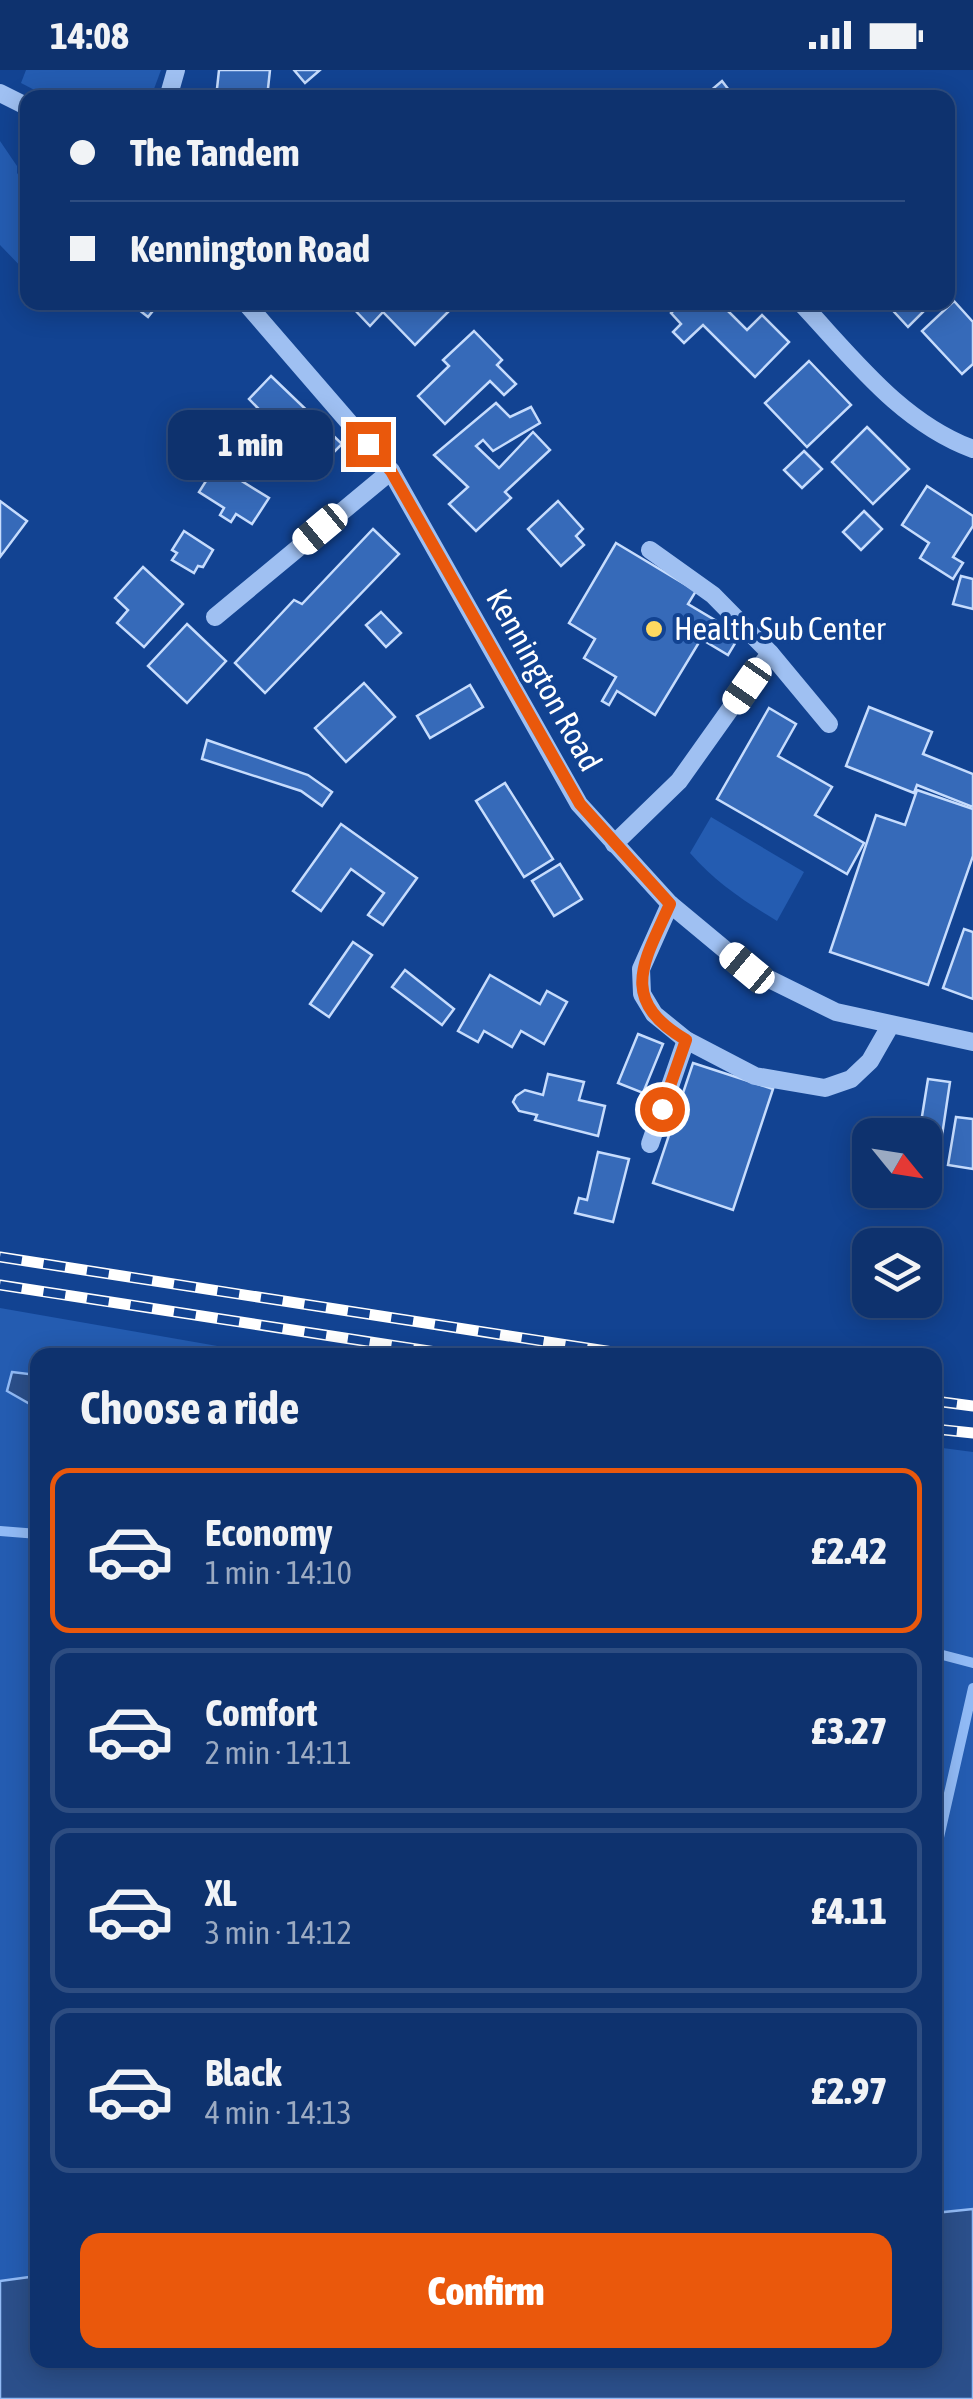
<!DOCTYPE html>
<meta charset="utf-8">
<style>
:root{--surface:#0e326e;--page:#173a73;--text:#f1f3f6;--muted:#9baac2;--line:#2e4d81;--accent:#ea580c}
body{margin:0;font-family:"Asap Condensed",sans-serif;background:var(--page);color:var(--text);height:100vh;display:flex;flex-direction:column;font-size:38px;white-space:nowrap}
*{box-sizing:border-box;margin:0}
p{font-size:32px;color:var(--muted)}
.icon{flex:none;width:55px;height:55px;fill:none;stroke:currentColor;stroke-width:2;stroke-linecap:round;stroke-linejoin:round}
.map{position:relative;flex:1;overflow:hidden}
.panel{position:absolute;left:30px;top:1278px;width:912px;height:1020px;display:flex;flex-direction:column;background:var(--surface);border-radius:20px;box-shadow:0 5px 25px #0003,0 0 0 2px var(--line)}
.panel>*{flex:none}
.guide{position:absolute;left:20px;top:20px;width:935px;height:220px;border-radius:20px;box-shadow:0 5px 25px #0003,0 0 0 2px var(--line);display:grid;align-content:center;height:220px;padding:0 50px;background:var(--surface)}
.needle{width:65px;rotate:120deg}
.buttons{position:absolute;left:852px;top:1048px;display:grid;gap:20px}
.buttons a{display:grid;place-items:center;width:90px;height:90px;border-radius:20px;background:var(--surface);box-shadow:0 5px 25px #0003,0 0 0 2px var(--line);font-size:50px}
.end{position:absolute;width:45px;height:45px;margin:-22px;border:12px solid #ea580c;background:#fff;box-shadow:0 0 0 5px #fff}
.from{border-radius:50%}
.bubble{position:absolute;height:70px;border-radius:20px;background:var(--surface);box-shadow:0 5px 25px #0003,0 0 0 2px var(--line);font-size:32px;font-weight:800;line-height:70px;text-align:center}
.car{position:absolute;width:30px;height:60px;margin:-30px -15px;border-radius:12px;box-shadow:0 0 8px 2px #0007;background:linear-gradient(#fff 24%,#345 0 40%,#fff 0 76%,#345 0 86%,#fff 0)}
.guide b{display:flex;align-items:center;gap:35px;height:95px;font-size:38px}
.guide b+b{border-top:2px solid var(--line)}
.guide i{width:25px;height:25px;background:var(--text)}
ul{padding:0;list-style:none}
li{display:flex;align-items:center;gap:30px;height:165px;margin:0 20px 15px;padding:0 30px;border:5px solid var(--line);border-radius:20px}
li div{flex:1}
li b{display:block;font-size:38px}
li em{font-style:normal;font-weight:800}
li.on{border-color:var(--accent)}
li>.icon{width:90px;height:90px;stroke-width:1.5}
h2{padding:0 50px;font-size:45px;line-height:120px}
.primary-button{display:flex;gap:20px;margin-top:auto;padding:20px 50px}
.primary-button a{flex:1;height:115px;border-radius:20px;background:var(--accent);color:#fff;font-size:40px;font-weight:800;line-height:115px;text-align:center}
.status{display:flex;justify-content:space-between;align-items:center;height:70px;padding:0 50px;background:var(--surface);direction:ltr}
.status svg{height:28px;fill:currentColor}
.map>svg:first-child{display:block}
</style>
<div class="status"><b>14:08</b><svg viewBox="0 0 49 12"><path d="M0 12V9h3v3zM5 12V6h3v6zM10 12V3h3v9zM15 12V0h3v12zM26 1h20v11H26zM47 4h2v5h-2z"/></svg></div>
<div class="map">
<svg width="973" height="2329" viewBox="0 0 973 2329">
<rect width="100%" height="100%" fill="#124392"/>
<g fill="#245cb1">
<path d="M26,0H161L151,27H48L21,13Z"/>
<path d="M0,71L17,96V103L27,115V203L0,175Z"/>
<path d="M711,747L804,802L777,851C744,831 715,812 690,783Z"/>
<path d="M0,1238L269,1285H38V2206L0,2211Z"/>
<path d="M935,1377L973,1382V2139L935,2143Z"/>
</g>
<g fill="#2b4f8a" stroke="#91baf5" stroke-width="2.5">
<path d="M12,1302L37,1305V1338L7,1321Z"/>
<path d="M973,2139V2329H0V2211L37,2206L38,2290H935V2143Z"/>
</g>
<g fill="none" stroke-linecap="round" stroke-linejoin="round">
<g stroke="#91baf5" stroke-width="10">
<path d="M0,1461L38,1464"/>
<path d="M935,1583L973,1593"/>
<path d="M935,1785L973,1618"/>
</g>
</g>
<g fill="#366ab9" stroke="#c6dcfd" stroke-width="2.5">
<path d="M219,0H270L267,28H216Z"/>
<path d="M294,0H320L305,13Z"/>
<path d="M722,11L735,28H702Z"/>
<path d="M954,231L973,252V294L962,304L922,261Z"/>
<path d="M129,232H160L148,247Z"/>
<path d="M354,232H440L449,241L415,275L383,242L370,256L351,236Z"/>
<path d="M682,232H719L747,260L762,245L789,272L755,307L703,255L684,273L673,262L681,254L671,243Z"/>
<path d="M885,232H933L908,257Z"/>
<path d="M474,261L502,290L497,295L516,314L504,325L490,311L445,354L418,326L449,296L443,290Z"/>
<path d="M809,291L851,335L807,377L765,333Z"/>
<path d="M271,306L342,374L317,399L249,329Z"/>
<path d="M496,333L510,347L531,337L540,353L493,381L483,370L476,376L499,398L533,362L550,380L505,422L511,428L476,461L449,434L468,417L434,385Z"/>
<path d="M223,356L241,366L224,395L207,385Z"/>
<path d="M867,357L909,399L873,434L832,392Z"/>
<path d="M804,381L822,399L802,418L784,400Z"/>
<path d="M216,395L269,428L252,454L236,444L231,452L220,445L224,438L199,422Z"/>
<path d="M927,416L973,446V456L953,487L963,493L953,509L920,488L929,473L902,455Z"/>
<path d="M0,431L27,451L0,487Z"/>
<path d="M558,431L583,459L576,466L584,475L561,496L528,459Z"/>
<path d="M864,441L882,459L861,480L843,462Z"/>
<path d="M373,459L399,484L265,623L235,593L294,530L302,534Z"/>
<path d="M184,461L213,480L203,497L198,496L194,503L172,490L177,483L172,480Z"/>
<path d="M616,473L696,521L688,534L740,565L728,585L701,569L655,645L617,621L609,635L602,631L616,607L584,588L595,569L569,553Z"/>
<path d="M143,497L183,534L144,577L117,553L128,540L115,528Z"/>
<path d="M961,506L973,509V539L953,534Z"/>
<path d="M381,542L401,563L386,577L366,555Z"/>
<path d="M187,554L226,591L187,633L148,596Z"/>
<path d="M364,613L395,647L346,692L315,658Z"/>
<path d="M470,615L483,637L430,668L417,646Z"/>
<path d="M869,637L932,662L923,684L973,704V737L917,715L914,723L846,696Z"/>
<path d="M769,638L796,654L778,686L832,717L815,745L864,773L847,804L717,729Z"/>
<path d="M207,670L308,705L332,722L322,736L301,721L202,689Z"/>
<path d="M505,713L553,789L524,807L476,731Z"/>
<path d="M917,720L973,739V786L928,915L830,882L876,745L905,755Z"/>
<path d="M341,754L417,808L383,855L368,845L384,823L351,799L321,841L293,821Z"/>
<path d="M560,794L582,829L554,846L532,811Z"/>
<path d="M964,859L973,862V929L943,918Z"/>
<path d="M353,872L372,885L329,947L310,934Z"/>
<path d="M405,900L454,939L442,955L392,917Z"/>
<path d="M490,905L540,934L547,921L567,932L544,974L521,961L512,977L484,961L478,972L458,961Z"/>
<path d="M638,964L663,974L643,1023L618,1013Z"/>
<path d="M693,993L773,1019L733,1140L653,1113Z"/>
<path d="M548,1004L584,1012L579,1030L605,1036L598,1066L535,1050L537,1045L519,1041L513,1032L516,1026L525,1020L543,1025Z"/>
<path d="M928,1009L950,1012L936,1106L925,1105V1065H919Z"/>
<path d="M956,1047L973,1049V1099L948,1095Z"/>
<path d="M598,1082L629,1089L613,1152L575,1143L579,1128L587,1130Z"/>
</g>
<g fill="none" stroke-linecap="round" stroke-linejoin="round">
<g stroke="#9fc0f2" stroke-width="18">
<path d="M0,23L28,37"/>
<path d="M168,28L176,0"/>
<path d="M245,232L391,401L579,734L670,834L747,898L836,942L973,972"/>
<path d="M800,232C852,287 900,352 973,379"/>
<path d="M215,547L391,401"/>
<path d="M770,583L829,654"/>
<path d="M614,774L679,711L770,583L713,525L650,480"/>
<path d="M670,834L641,899L642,924L654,944L686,970L755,1006L825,1018L851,1009L870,991L890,956"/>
<path d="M650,1074L686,970"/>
</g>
<g stroke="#fff" stroke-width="11">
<g id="rail">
<path d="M0,1187L632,1285"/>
<path d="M0,1215L455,1285"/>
<path d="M935,1331L973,1336"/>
<path d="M935,1359L973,1363"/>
</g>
</g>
<use href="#rail" stroke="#124392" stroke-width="8" stroke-dasharray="22" stroke-linecap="butt"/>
</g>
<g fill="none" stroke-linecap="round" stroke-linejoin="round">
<path stroke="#ea580c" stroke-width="12" d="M368,374L391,401L580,734L670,834C644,892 617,929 686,970L662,1039"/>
</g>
<circle fill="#ffd960" stroke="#124392" stroke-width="4" cx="654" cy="559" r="10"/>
<g text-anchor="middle" stroke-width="8" stroke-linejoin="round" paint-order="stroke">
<g font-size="32" fill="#fff" stroke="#124392" text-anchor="start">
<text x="674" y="570">Health Sub Center</text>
</g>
<g font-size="32" fill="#fff" stroke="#124392">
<text transform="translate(544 610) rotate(61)" y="11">Kennington Road</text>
</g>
</g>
</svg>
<div class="buttons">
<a><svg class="needle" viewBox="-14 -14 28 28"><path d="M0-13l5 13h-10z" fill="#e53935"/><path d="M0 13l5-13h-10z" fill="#9baac2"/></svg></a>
<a><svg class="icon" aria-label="layers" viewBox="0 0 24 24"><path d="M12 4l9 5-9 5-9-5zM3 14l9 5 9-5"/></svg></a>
</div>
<i class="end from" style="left:662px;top:1039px"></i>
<i class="end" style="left:368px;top:374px"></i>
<div class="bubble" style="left:168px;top:340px;width:165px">1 min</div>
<i class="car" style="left:320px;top:459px;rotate:230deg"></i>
<i class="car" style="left:747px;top:616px;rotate:215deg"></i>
<i class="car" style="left:747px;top:898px;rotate:310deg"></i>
<div class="guide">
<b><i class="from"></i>The Tandem</b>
<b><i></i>Kennington Road</b>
</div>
<section class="panel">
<h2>Choose a ride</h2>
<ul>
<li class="on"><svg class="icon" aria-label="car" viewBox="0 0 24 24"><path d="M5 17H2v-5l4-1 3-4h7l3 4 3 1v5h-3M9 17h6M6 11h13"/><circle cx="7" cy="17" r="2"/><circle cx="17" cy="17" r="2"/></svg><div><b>Economy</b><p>1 min · 14:10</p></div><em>£2.42</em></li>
<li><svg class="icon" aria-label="car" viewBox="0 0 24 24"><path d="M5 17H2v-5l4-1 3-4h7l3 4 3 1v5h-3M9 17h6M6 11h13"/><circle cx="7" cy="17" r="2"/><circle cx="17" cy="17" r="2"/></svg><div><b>Comfort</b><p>2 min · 14:11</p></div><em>£3.27</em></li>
<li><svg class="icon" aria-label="car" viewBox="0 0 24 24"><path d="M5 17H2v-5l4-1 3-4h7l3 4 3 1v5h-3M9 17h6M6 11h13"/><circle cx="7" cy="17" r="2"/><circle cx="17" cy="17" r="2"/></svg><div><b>XL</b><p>3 min · 14:12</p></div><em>£4.11</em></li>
<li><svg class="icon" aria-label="car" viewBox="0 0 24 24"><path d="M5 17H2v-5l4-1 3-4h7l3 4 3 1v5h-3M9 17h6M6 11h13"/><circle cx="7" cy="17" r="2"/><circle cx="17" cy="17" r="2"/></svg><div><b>Black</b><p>4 min · 14:13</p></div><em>£2.97</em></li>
</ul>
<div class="primary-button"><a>Confirm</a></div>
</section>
</div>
